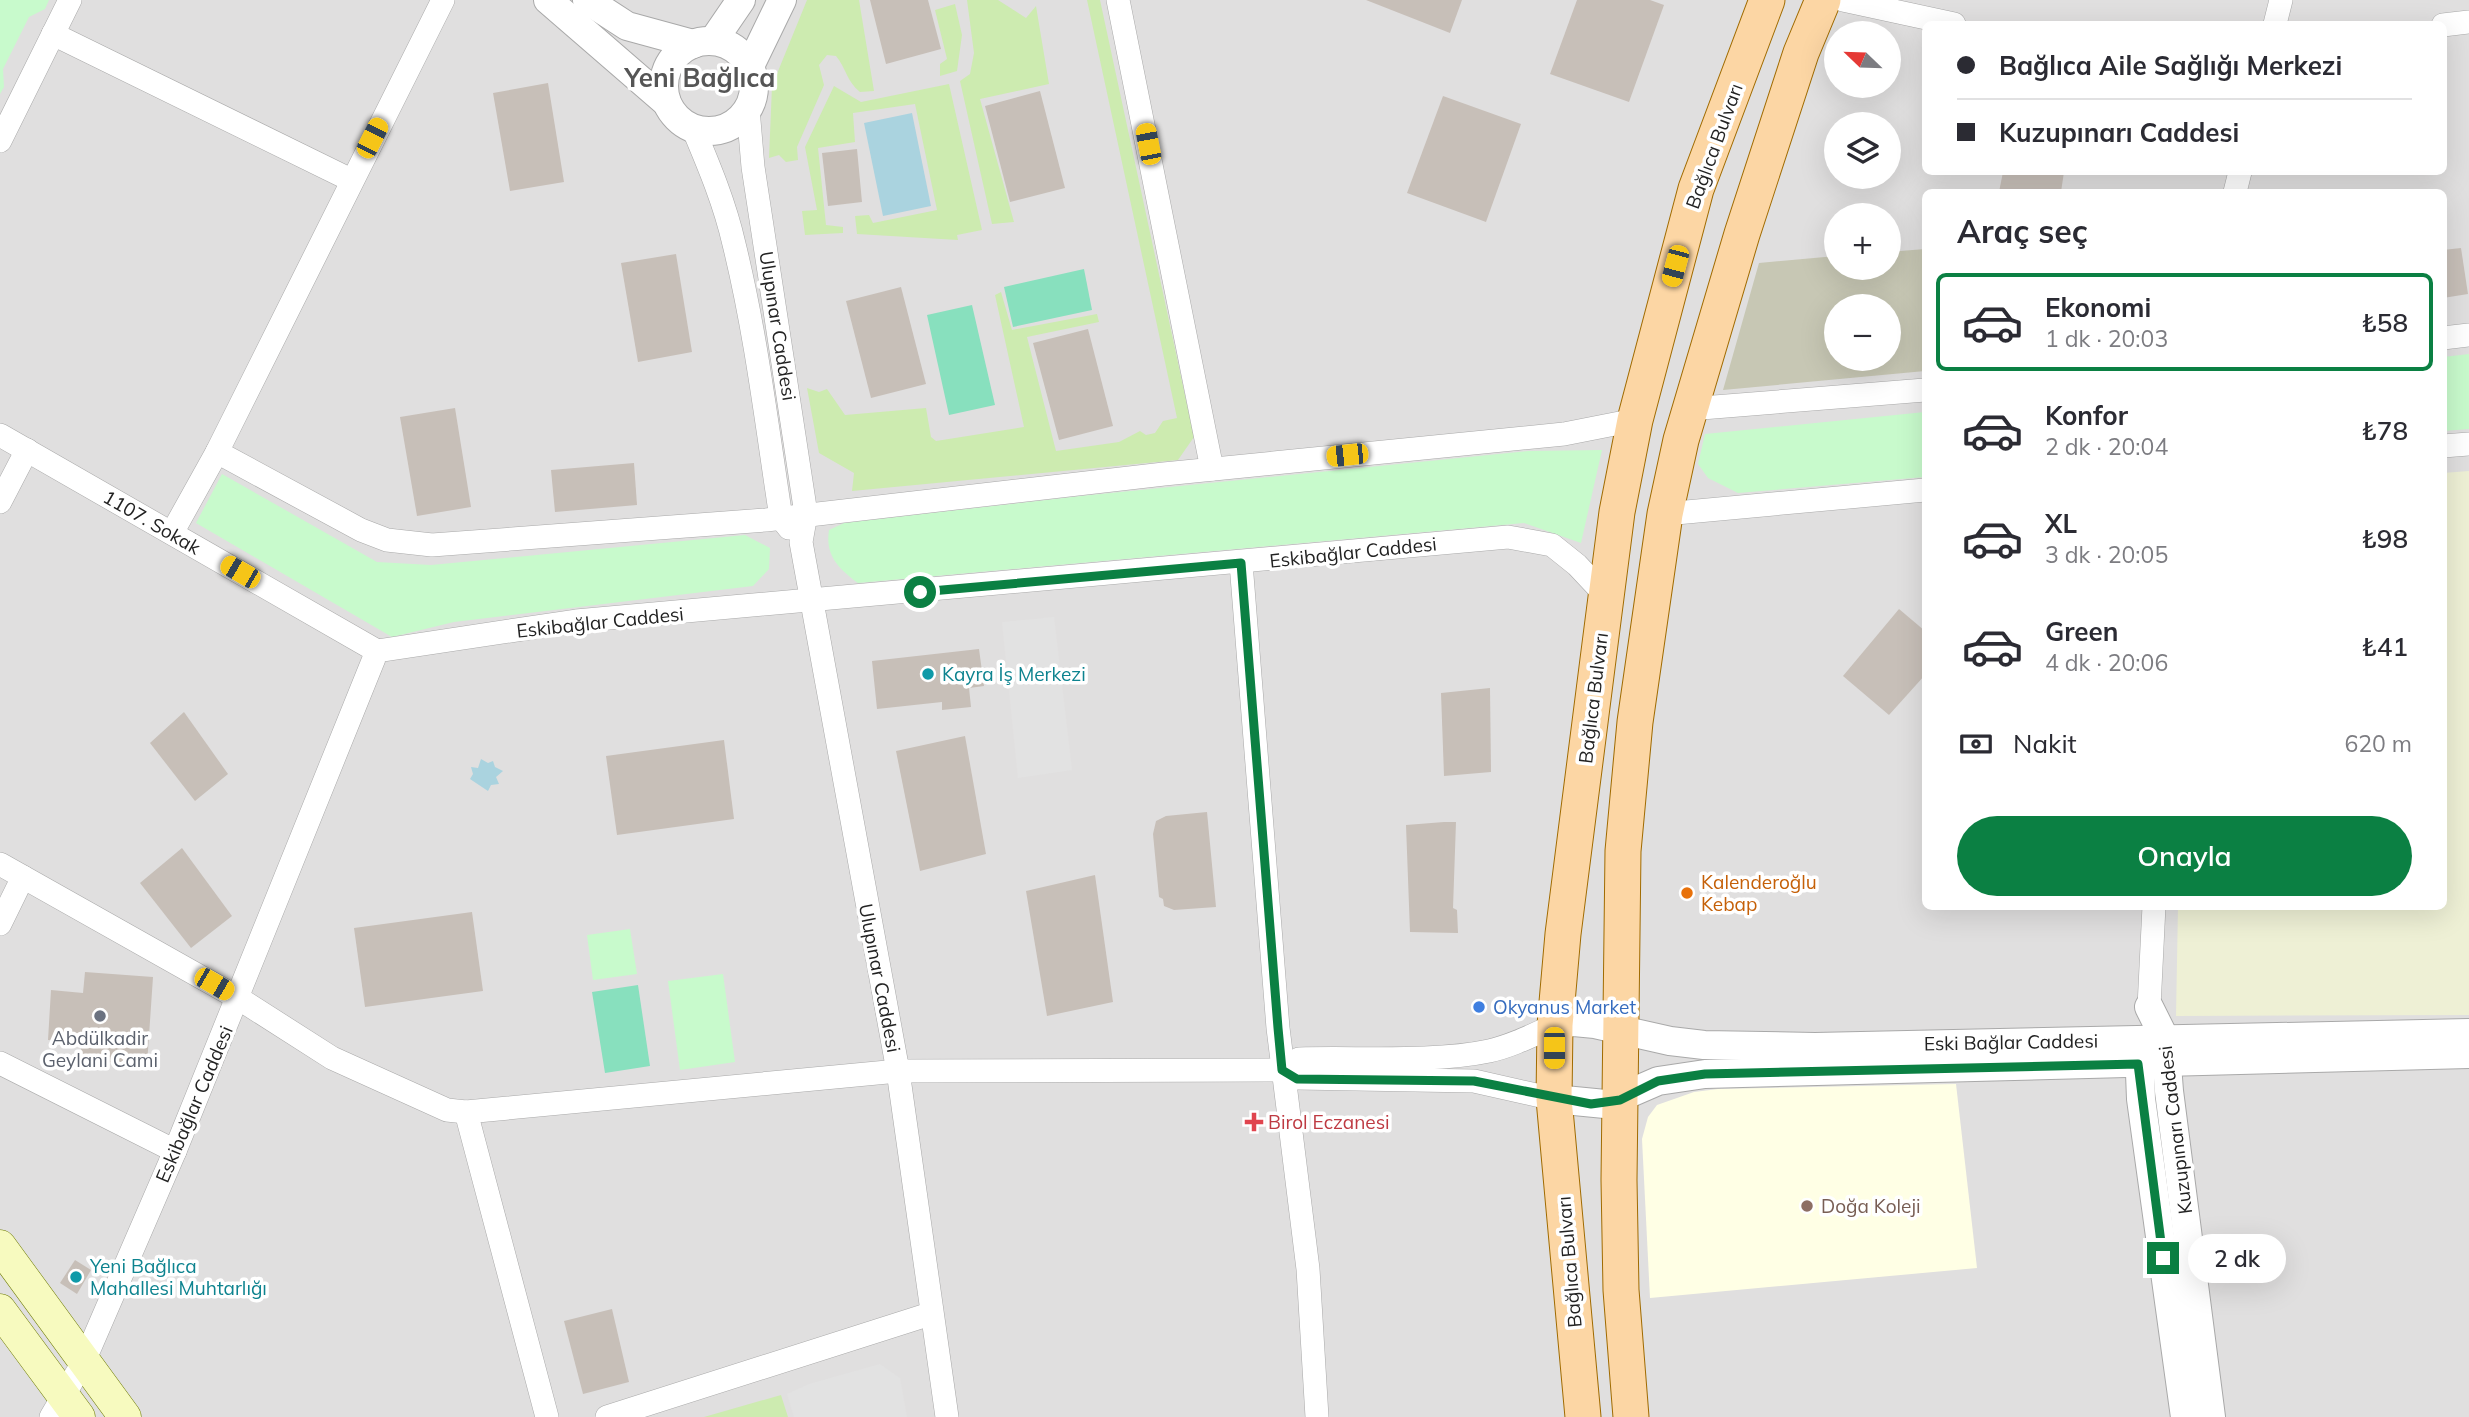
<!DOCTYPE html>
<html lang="tr">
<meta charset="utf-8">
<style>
:root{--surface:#fff;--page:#f7f7f7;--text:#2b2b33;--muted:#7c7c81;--line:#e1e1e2;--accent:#0b8043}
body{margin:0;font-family:Mulish,sans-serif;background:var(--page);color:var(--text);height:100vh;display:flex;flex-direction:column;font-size:26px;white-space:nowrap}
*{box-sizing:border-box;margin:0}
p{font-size:23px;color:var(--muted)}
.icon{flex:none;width:38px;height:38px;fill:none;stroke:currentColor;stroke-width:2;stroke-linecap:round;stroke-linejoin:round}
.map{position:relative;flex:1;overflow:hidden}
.details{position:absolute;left:1922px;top:189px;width:525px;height:721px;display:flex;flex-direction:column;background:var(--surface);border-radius:10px;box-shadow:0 7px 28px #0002}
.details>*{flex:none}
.guide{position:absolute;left:1922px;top:21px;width:525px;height:154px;border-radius:10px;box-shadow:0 7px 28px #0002;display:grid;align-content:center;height:154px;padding:0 35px;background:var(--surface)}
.needle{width:46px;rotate:293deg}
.fabs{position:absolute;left:1824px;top:21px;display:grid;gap:14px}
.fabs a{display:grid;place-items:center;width:77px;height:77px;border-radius:50%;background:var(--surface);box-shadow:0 7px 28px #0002;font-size:35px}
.end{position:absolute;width:32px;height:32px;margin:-16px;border:9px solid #0b8043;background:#fff;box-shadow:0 0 0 4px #fff}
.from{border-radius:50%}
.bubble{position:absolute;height:49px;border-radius:24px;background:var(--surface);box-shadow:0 7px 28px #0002;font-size:23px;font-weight:600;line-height:49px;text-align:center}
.car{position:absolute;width:21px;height:42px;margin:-21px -10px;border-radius:9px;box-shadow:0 0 5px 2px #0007;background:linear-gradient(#f5c518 24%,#345 0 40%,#f5c518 0 76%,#345 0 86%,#f5c518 0)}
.guide b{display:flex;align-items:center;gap:24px;height:66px;font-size:26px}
.guide b+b{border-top:2px solid var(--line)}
.guide i{width:18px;height:18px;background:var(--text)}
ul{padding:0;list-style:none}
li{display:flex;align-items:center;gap:21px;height:98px;margin:0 14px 10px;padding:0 21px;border:4px solid transparent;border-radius:10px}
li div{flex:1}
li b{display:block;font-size:26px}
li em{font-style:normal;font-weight:600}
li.selected{border-color:var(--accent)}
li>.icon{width:63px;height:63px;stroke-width:1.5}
h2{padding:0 35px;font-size:32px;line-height:84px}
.pay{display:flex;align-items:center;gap:18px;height:77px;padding:0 35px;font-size:26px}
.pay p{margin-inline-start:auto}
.primary-button{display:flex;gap:14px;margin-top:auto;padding:14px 35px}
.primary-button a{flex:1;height:80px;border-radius:42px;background:var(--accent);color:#fff;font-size:28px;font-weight:600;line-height:80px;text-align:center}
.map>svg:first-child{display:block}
</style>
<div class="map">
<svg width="2469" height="1417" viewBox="0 0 2469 1417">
<rect width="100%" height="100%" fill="#f2efe9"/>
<path fill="#e0dfdf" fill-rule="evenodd" d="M0,0H2469V1417H0ZM1925,24H2443V172H1925ZM1836,33H1888V86H1836ZM1836,124H1888V177H1836ZM1925,192H2443V906H1925ZM1836,215H1888V268H1836ZM1836,306H1888V359H1836Z"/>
<path fill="#ffffe5" d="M1956,1084L1977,1268L1650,1298L1642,1139L1648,1117L1657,1105L1694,1092L1718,1089Z"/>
<path fill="#c7c7b4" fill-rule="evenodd" d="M1925,249V371L1723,390L1759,263L1836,256V268H1888V252ZM1836,306H1888V359H1836Z"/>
<path fill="#eef0d5" d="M2469,471V1015L2176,1016L2178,907L2443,906V473Z"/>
<g fill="#cdebb0">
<path d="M807,0H859L874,91L860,92C847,82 846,68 836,56L827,55L819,65L824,85L797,147L798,160L786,162L779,155L769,158L772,86Z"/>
<path d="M967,0H998L1026,18L1036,6L1049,84L980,99L1014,222L992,224L960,81L970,74L974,53Z"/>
<path d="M1087,0H1100L1194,437L1178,460L852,491L854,473L819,453L807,388L819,392L827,389L845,415L926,408L931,437L936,441L1024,427L995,295L1001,292L1012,330L1097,314L1099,322L1027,337L1056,451L1119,442L1140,431L1146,435L1155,433L1163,421L1177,418Z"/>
<path d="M955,4L962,35L957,71L940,76V64L947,59L935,10Z"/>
<path d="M949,84L982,230L957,235L958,240L857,234L855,216L869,215L873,223L937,210L915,104L853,113L855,142L818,148L826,225L843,227V233L805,235L802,211L817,210L805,147L834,86L861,102Z"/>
<path d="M781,1395L788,1417H704Z"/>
</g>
<g fill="#c8facc">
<path d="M0,0H49L45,9L29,17L3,69L4,87L0,94Z"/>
<path d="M2469,354V429L2443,431V357Z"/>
<path d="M1925,412V477L1738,493L1708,478L1698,464L1705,434Z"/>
<path d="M1602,450L1581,543L1524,523L858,583C838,568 825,555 829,530L844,523L1081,496L1528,451Z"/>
<path d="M222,474L377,562L431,565L745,535L770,548L769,569L753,586L454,622L392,637L196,523Z"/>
<path d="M630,929L637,974L593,980L587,935Z"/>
<path d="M723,974L735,1062L680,1070L668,981Z"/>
</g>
<g fill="#88e0be">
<path d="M1084,269L1092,310L1013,327L1004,287Z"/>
<path d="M972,305L995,405L949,415L927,315Z"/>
<path d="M638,985L650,1066L605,1073L592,992Z"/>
</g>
<g fill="#e2e2e2">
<path d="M1054,617L1072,770L1018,778L1002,622Z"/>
<path d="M880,1364L900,1378L907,1417H794L787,1394L809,1384Z"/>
</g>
<g fill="#aad3df">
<path d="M912,113L931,206L883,216L864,123Z"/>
<path d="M481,759L488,763L493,761L495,767L503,771L496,777L499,784L491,785L488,791L470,779L473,774L471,767L478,768Z"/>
</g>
<g fill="#c7bfb8">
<path d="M870,0H928L941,49L886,64Z"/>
<path d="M1366,0H1462L1450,33Z"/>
<path d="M1577,0H1650L1664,5L1629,102L1550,74Z"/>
<path d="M548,83L564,182L510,191L493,93Z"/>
<path d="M1040,91L1065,188L1010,202L985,106Z"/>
<path d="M1443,96L1521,124L1486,222L1407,193Z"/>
<path d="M857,149L862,202L828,206L822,153Z"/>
<path d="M2003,172H2064L2061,192H1999Z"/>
<path d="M2461,248L2468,294L2443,298V250Z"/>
<path d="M676,254L692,352L638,362L621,263Z"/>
<path d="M901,287L926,384L871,398L846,301Z"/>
<path d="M1088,329L1113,426L1059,440L1033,343Z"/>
<path d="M455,408L471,507L417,516L400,417Z"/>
<path d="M634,463L637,505L555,512L551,470Z"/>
<path d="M1899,609L1925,631V675L1889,715L1843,676Z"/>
<path d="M979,649L984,686L969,688L971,707L942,710V702L877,709L872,661Z"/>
<path d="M1490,688L1491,772L1444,776L1441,693Z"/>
<path d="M184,712L228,774L195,801L150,743Z"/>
<path d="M965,736L986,854L920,871L896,751Z"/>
<path d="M724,740L734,819L617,835L606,756Z"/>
<path d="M1207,812L1216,907L1174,910L1164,906L1163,899L1159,897L1153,834L1156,821L1166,816Z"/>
<path d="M1444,822H1456L1453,908L1457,910L1458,933L1410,932L1406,825Z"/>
<path d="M182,848L232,916L191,948L140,883Z"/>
<path d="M1095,875L1113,1002L1047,1016L1026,891Z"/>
<path d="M472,912L483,991L365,1007L354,928Z"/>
<path d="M85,972L153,977L147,1065L80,1060L82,1042L48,1040L51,990L83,993Z"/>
<path d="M75,1260L91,1270L77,1294L60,1283Z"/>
<path d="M612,1309L629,1382L583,1394L564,1321Z"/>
</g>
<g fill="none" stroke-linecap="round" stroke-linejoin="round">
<g stroke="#a9a9a9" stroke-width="24">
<g id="minor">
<path d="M1118,0L1212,469"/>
<path d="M1843,0L1954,24"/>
<path d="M2275,24L2281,0"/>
<path d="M2443,25L2469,22"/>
<path d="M53,34L351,180"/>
<path d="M748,109L753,167L806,514L801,542L898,1071L947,1417"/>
<path d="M693,128C709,166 725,204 734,244C756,333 767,427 781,518L789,528"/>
<path d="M0,141L70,0"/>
<path d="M2235,192L2240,172"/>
<path d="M2443,338L2469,335"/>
<path d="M1689,409L1925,390"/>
<path d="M0,435L377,651"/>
<path d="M2443,446L2469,444"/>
<path d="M217,452L361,530L387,540L432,545L766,520L1164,474L1564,434L1635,420"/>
<path d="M0,502L27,450"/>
<path d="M1665,514L1925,490"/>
<path d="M172,533L217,452L443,0"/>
<path d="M1241,563L1278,1028L1308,1269L1317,1417"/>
<path d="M0,864L238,998L332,1058L447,1110L466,1112L898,1071L1282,1070L1297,1078L1474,1081L1554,1099"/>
<path d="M0,924L23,877"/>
<path d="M2149,1007L2154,906"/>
<path d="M0,1063L175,1151"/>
<path d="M1282,1070L1299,1059C1357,1057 1432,1063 1489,1051C1512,1046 1533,1035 1555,1025"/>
<path d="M466,1112L547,1417"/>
<path d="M51,1417L85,1359L175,1151L377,651L576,621L1508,537L1552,545L1577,565L1607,597"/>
<path d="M607,1417L930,1314"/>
</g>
</g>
<g stroke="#a9a9a9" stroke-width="30">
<g id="tertiary">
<path d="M548,0L667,103"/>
<path d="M587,0L627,26L693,44"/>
<path d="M713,41L741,0"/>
<circle cx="709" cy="86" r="45"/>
<path d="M750,66L782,0"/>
<path d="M2149,1007L2165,1039L2169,1091L2211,1417"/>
<path d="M1555,1025L1574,1022L1595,1024L1670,1041L1704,1045L1815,1047L2469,1033"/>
<path d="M2139,1047L2141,1099L2185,1417"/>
<path d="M1554,1099L1605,1104L1658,1081L1705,1074L2469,1054"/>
</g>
</g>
<g stroke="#707d05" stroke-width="33">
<g id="secondary">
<path d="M0,1246L125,1417"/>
<path d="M0,1310L79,1417"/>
</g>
</g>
<g stroke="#a06b00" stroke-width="37">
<g id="primary">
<path d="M1583,1417L1554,1099L1555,1025L1563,934L1600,644L1617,512L1635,420L1696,189L1767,0"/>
<path d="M1631,1417L1621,1290L1619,1180L1623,851L1635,722L1665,514L1681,440L1742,234L1801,53L1823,0"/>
</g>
</g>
<use href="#minor" stroke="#fff" stroke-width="23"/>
<use href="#tertiary" stroke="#fff" stroke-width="28"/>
<use href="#secondary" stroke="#f7fabf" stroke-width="32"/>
<use href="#primary" stroke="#fcd6a4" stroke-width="35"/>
</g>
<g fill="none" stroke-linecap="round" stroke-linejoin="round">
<path stroke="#0b8043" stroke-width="9" d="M920,592L1241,563L1278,1028L1282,1070L1297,1079L1474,1081L1591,1104L1620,1100L1658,1081L1705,1074L2138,1064L2163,1258"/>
</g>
<g fill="#0f9aa8" stroke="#fff" stroke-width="2.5">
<circle cx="928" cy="674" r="7"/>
<circle cx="76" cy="1277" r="7"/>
</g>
<circle fill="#e8710a" stroke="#fff" stroke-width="2.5" cx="1687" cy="893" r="7"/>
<circle fill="#3f7fe0" stroke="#fff" stroke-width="2.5" cx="1479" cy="1007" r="7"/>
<circle fill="#6b7280" stroke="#fff" stroke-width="2.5" cx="100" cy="1016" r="7"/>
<path fill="#e0444e" stroke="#fff" stroke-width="2.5" d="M1250.5 1111.5h7v7h7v7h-7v7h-7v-7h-7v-7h7z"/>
<circle fill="#8d6e63" stroke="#fff" stroke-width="2.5" cx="1807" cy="1206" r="7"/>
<g text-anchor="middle" stroke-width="7" stroke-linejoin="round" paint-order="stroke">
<g font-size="19" fill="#222" stroke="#fff">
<text transform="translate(1714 146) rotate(-70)" y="7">Bağlıca Bulvarı</text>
<text transform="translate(778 326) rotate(81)" y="7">Ulupınar Caddesi</text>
<text transform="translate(152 522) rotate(30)" y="7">1107. Sokak</text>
<text transform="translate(1353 552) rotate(-6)" y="7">Eskibağlar Caddesi</text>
<text transform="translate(600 622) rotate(-6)" y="7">Eskibağlar Caddesi</text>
<text transform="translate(1593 698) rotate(-83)" y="7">Bağlıca Bulvarı</text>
<text transform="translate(880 978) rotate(79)" y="7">Ulupınar Caddesi</text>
<text transform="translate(2011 1042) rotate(-1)" y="7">Eski Bağlar Caddesi</text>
<text transform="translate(194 1104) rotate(-67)" y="7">Eskibağlar Caddesi</text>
<text transform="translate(2175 1130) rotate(-97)" y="7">Kuzupınarı Caddesi</text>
<text transform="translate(1569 1262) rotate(-95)" y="7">Bağlıca Bulvarı</text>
</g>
<g font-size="19" fill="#0d838f" stroke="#fff" text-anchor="start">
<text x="942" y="681">Kayra İş Merkezi</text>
<text x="90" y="1273">Yeni Bağlıca<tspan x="90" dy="22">Mahallesi Muhtarlığı</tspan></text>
</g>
<g font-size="19" fill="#c56008" stroke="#fff" text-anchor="start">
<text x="1701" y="889">Kalenderoğlu<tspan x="1701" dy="22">Kebap</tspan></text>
</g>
<g font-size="19" fill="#366cbe" stroke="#fff" text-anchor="start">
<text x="1493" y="1014">Okyanus Market</text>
</g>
<g font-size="19" fill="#5b616d" stroke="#fff">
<text x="100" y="1045">Abdülkadir<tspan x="100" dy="22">Geylani Cami</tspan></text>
</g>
<g font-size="19" fill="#be3a42" stroke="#fff" text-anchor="start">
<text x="1268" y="1129">Birol Eczanesi</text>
</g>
<g font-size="19" fill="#785e54" stroke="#fff" text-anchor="start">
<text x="1821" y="1213">Doğa Koleji</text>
</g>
<g font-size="26" font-weight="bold" fill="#555" stroke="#fff">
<text x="700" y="87">Yeni Bağlıca</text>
</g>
</g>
</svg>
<div class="fabs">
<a><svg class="needle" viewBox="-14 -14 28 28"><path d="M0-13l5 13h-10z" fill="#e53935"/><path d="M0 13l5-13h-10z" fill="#7c7c81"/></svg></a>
<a><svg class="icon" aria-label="layers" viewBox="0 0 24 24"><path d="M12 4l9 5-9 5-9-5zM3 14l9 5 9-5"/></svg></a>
<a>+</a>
<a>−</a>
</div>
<i class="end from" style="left:920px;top:592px"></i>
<i class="end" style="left:2163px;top:1258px"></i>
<div class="bubble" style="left:2188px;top:1234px;width:98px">2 dk</div>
<i class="car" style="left:372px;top:138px;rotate:27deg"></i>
<i class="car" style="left:1148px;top:144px;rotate:349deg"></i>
<i class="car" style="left:1675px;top:266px;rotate:195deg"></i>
<i class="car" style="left:1347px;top:455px;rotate:264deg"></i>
<i class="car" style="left:240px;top:572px;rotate:300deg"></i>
<i class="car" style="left:214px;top:984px;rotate:120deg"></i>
<i class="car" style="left:1554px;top:1048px;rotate:180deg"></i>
<div class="guide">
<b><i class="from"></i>Bağlıca Aile Sağlığı Merkezi</b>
<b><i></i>Kuzupınarı Caddesi</b>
</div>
<section class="details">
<h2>Araç seç</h2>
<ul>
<li class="selected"><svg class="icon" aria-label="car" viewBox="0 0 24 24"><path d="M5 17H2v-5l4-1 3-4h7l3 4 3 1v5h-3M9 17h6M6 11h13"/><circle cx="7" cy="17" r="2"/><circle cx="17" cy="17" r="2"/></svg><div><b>Ekonomi</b><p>1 dk · 20:03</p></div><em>₺58</em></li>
<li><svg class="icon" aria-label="car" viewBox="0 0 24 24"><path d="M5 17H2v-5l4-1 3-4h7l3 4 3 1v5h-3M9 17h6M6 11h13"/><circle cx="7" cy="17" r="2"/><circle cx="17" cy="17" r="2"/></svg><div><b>Konfor</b><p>2 dk · 20:04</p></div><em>₺78</em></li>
<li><svg class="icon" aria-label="car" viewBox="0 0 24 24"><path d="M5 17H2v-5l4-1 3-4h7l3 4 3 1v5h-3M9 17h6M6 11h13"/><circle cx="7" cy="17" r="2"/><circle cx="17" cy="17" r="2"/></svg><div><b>XL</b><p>3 dk · 20:05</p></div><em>₺98</em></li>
<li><svg class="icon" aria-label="car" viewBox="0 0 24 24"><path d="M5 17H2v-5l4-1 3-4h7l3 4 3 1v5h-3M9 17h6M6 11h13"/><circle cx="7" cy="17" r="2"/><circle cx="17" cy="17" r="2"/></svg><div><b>Green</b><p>4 dk · 20:06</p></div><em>₺41</em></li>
</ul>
<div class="pay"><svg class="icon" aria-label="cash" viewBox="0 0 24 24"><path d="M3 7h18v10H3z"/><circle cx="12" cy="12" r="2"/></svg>Nakit<p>620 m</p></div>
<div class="primary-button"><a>Onayla</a></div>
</section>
</div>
